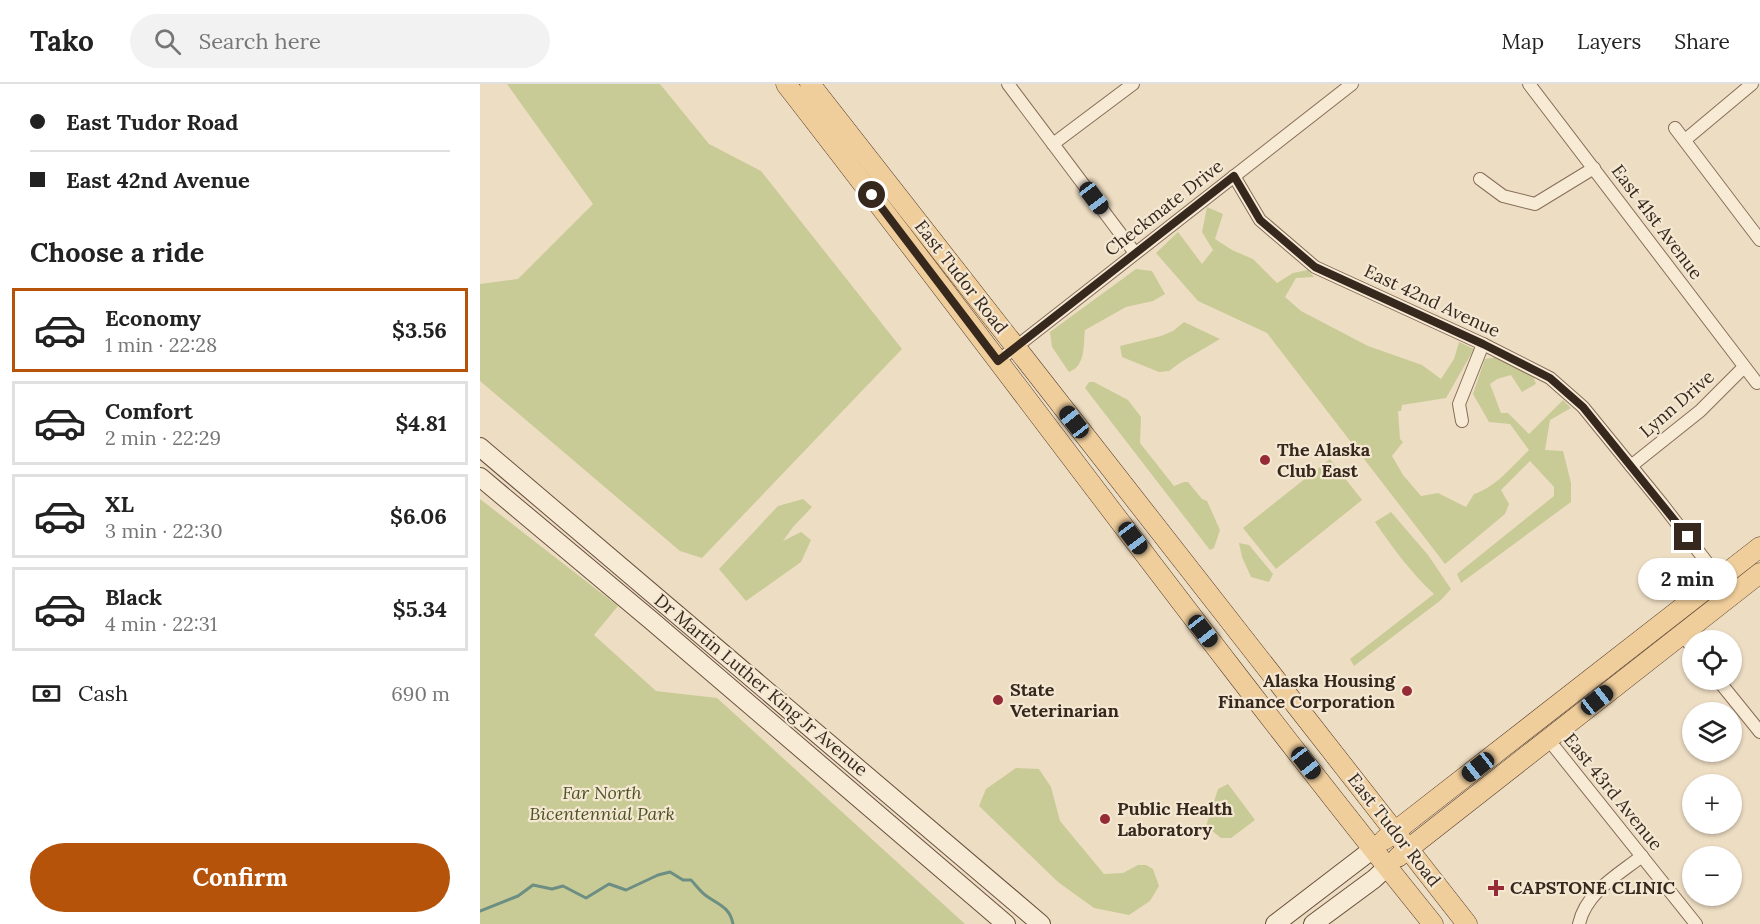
<!DOCTYPE html>
<meta charset="utf-8">
<style>
:root{--surface:#fff;--page:#f2f2f2;--text:#222;--muted:#767676;--line:#e0e0e0;--accent:#b45309}
body{margin:0;font-family:Lora,serif;background:var(--page);color:var(--text);height:100vh;display:flex;flex-direction:column;font-size:22px;white-space:nowrap}
*{box-sizing:border-box;margin:0}
p{font-size:20px;color:var(--muted)}
.icon{flex:none;width:33px;height:33px;fill:none;stroke:currentColor;stroke-width:2;stroke-linecap:round;stroke-linejoin:round}
.map{position:relative;flex:1;overflow:hidden}
.details{display:flex;flex-direction:column;background:var(--surface);width:480px}
.details>*{flex:none}
.guide{display:grid;align-content:center;height:132px;padding:0 30px;background:var(--surface)}
.controls{position:absolute;left:1202px;top:546px;display:grid;gap:12px}
.controls a{display:grid;place-items:center;width:60px;height:60px;border-radius:50%;background:var(--surface);box-shadow:0 2px 4px #0004;font-size:30px}
.end{position:absolute;width:27px;height:27px;margin:-14px;border:8px solid #37281e;background:#fff;box-shadow:0 0 0 3px #fff}
.from{border-radius:50%}
.bubble{position:absolute;height:42px;border-radius:21px;background:var(--surface);box-shadow:0 2px 4px #0004;font-size:20px;font-weight:700;line-height:42px;text-align:center}
.car{position:absolute;width:18px;height:36px;margin:-18px -9px;border-radius:8px;box-shadow:0 0 4px 2px #0007;background:linear-gradient(#222 24%,#8ab4d8 0 40%,#222 0 76%,#8ab4d8 0 86%,#222 0)}
.guide b{display:flex;align-items:center;gap:21px;height:57px;font-size:22px}
.guide b+b{border-top:2px solid var(--line)}
.guide i{width:15px;height:15px;background:var(--text)}
ul{padding:0;list-style:none}
li{display:flex;align-items:center;gap:18px;height:84px;margin:0 12px 9px;padding:0 18px;border:3px solid var(--line);border-radius:0px}
li div{flex:1}
li b{display:block;font-size:22px}
li em{font-style:normal;font-weight:700}
li.active{border-color:var(--accent)}
li>.icon{width:54px;height:54px;stroke-width:1.5}
h2{padding:0 30px;font-size:27px;line-height:72px}
.pay{display:flex;align-items:center;gap:15px;height:66px;padding:0 30px;font-size:22px}
.pay p{margin-inline-start:auto}
.action{display:flex;gap:12px;margin-top:auto;padding:12px 30px}
.action a{flex:1;height:69px;border-radius:36px;background:var(--accent);color:#fff;font-size:24px;font-weight:700;line-height:69px;text-align:center}
header{display:flex;align-items:center;gap:36px;box-sizing:border-box;height:84px;padding:0 30px;background:var(--surface);border-bottom:2px solid var(--line)}
header strong{font-size:28px}
nav{display:flex;gap:33px;margin-inline-start:auto;font-size:21px}
.search{width:420px;height:54px;background:var(--page);display:flex;align-items:center;gap:15px;box-sizing:border-box;padding:0 21px;border-radius:33px;color:var(--muted);font-size:22px}
main{display:flex;flex:1;min-height:0}
.map>svg:first-child{display:block}
</style>
<header>
<strong>Tako</strong>
<div class="search"><svg class="icon" aria-label="search" viewBox="0 0 24 24"><circle cx="10" cy="10" r="6"/><path d="M15 15l6 6"/></svg>Search here</div>
<nav><a>Map</a><a>Layers</a><a>Share</a></nav>
</header>
<main>
<section class="details">
<div class="guide">
<b><i class="from"></i>East Tudor Road</b>
<b><i></i>East 42nd Avenue</b>
</div>
<h2>Choose a ride</h2>
<ul>
<li class="active"><svg class="icon" aria-label="car" viewBox="0 0 24 24"><path d="M5 17H2v-5l4-1 3-4h7l3 4 3 1v5h-3M9 17h6M6 11h13"/><circle cx="7" cy="17" r="2"/><circle cx="17" cy="17" r="2"/></svg><div><b>Economy</b><p>1 min · 22:28</p></div><em>$3.56</em></li>
<li><svg class="icon" aria-label="car" viewBox="0 0 24 24"><path d="M5 17H2v-5l4-1 3-4h7l3 4 3 1v5h-3M9 17h6M6 11h13"/><circle cx="7" cy="17" r="2"/><circle cx="17" cy="17" r="2"/></svg><div><b>Comfort</b><p>2 min · 22:29</p></div><em>$4.81</em></li>
<li><svg class="icon" aria-label="car" viewBox="0 0 24 24"><path d="M5 17H2v-5l4-1 3-4h7l3 4 3 1v5h-3M9 17h6M6 11h13"/><circle cx="7" cy="17" r="2"/><circle cx="17" cy="17" r="2"/></svg><div><b>XL</b><p>3 min · 22:30</p></div><em>$6.06</em></li>
<li><svg class="icon" aria-label="car" viewBox="0 0 24 24"><path d="M5 17H2v-5l4-1 3-4h7l3 4 3 1v5h-3M9 17h6M6 11h13"/><circle cx="7" cy="17" r="2"/><circle cx="17" cy="17" r="2"/></svg><div><b>Black</b><p>4 min · 22:31</p></div><em>$5.34</em></li>
</ul>
<div class="pay"><svg class="icon" aria-label="cash" viewBox="0 0 24 24"><path d="M3 7h18v10H3z"/><circle cx="12" cy="12" r="2"/></svg>Cash<p>690 m</p></div>
<div class="action"><a>Confirm</a></div>
</section>
<div class="map">
<svg width="1280" height="840" viewBox="0 0 1280 840">
<rect width="100%" height="100%" fill="#edddc3"/>
<g fill="#c9cb97">
<path d="M27,0H180L229,60L281,87L422,265L222,474L200,467L0,297V200L38,195L113,120Z"/>
<path d="M727,123L743,130L735,155L752,166L773,175L797,199L813,189L828,186L834,193L816,194L805,213L821,227L888,262L942,281L961,295L974,275L979,258L994,265L966,314L922,321L921,327H918L920,355L923,358L912,372L923,391L941,412L958,409L986,423L994,410C1016,403 1032,382 1049,366L1030,340L1009,338L993,310L1005,275L1022,272L1051,287L1056,300L1042,308L1031,291L1017,295L1010,300L1021,329H1028L1049,350L1083,316L1091,324L1070,336L1065,366L1083,367L1091,399V418L981,499L977,490L1074,412V403L1050,377L1021,406L1029,420L1025,430L965,480L787,249L718,217L676,169L698,148L722,180L733,166L722,148Z"/>
<path d="M656,185L672,187L685,210L673,217L646,223L605,246C603,263 606,281 589,288L572,263L570,248Z"/>
<path d="M704,238L740,255L701,278L689,287L679,288L642,273L640,262L681,252L693,247Z"/>
<path d="M609,298H614L648,316L661,333L660,359L694,402L704,398H708L722,415L727,417L740,446L734,464L730,466L605,304Z"/>
<path d="M850,375L882,416L796,485L763,444Z"/>
<path d="M0,415L138,522L114,551L176,607L237,614L485,840H0Z"/>
<path d="M323,415L332,423L313,443L303,457L321,448L331,456L321,478L266,517L239,485L298,422Z"/>
<path d="M911,428L948,471L971,505L961,516L874,582L870,575L954,510C931,489 913,464 895,438Z"/>
<path d="M759,459L769,461L793,490L789,498L771,493L762,473Z"/>
<path d="M536,684L559,685L571,703L580,737L624,790L643,789L658,781H666L673,785L679,802L670,817L649,831L614,824L578,798L499,722L506,705Z"/>
<path d="M748,700L775,736L751,754H741L726,742L738,705Z"/>
</g>
<g fill="none" stroke-linecap="round" stroke-linejoin="round">
<path stroke="#6c8e83" stroke-width="3" d="M0,827L38,812L53,801L72,805L83,802L106,814L129,800L146,806L178,791L190,788L203,796H211C216,801 221,809 228,813C240,821 250,824 253,840"/>
<g stroke="#876e5a" stroke-width="14">
<g id="street">
<path d="M528,0L655,169"/>
<path d="M1049,0L1277,299"/>
<path d="M1195,44L1280,156"/>
<path d="M1205,56L1272,0"/>
<path d="M573,60L653,0"/>
<path d="M754,92L780,136L835,183L1003,260L1070,294L1103,323L1182,420L1252,511"/>
<path d="M1000,95L1023,112L1055,120L1114,84"/>
<path d="M518,277L872,0"/>
<path d="M982,337L979,320L1003,260"/>
<path d="M1151,382L1220,327L1264,283"/>
<path d="M1202,551L1212,563"/>
<path d="M1238,596L1280,648"/>
<path d="M1068,655L1216,840"/>
<path d="M1099,840C1106,808 1138,791 1162,772"/>
</g>
</g>
<g stroke="#69503d" stroke-width="20">
<g id="secondary">
<path d="M0,363L561,840"/>
<path d="M0,393L172,537L526,840"/>
<path d="M795,840L893,765"/>
<path d="M833,840L894,795L907,783"/>
</g>
</g>
<g stroke="#553d2e" stroke-width="21">
<g id="primary">
<path d="M306,0C523,279 731,565 953,840"/>
<path d="M330,0L987,840"/>
<path d="M904,756L1280,463"/>
<path d="M918,773L1280,489"/>
</g>
</g>
<use href="#street" stroke="#f8ebd6" stroke-width="12"/>
<use href="#secondary" stroke="#f8ebd6" stroke-width="18"/>
<use href="#primary" stroke="#f0ce9c" stroke-width="20"/>
</g>
<g fill="none" stroke-linecap="round" stroke-linejoin="round">
<path stroke="#37281e" stroke-width="8" d="M392,111L518,277L754,92L780,136L835,183L1003,260L1070,294L1103,323L1208,453"/>
</g>
<g fill="#952b35" stroke="#f5e8d3" stroke-width="2">
<circle cx="785" cy="376" r="6"/>
<circle cx="927" cy="607" r="6"/>
<circle cx="518" cy="616" r="6"/>
<circle cx="625" cy="735" r="6"/>
<path d="M1013 795h6v6h6v6h-6v6h-6v-6h-6v-6h6z"/>
</g>
<g text-anchor="middle" stroke-width="4.5" stroke-linejoin="round" paint-order="stroke">
<g font-size="18" fill="#37281e" stroke="#f5e8d3">
<text transform="translate(684 124) rotate(-38)" y="6">Checkmate Drive</text>
<text transform="translate(1177 138) rotate(53)" y="6">East 41st Avenue</text>
<text transform="translate(481 193) rotate(52)" y="6">East Tudor Road</text>
<text transform="translate(952 217) rotate(25)" y="6">East 42nd Avenue</text>
<text transform="translate(1197 320) rotate(-41)" y="6">Lynn Drive</text>
<text transform="translate(281 601) rotate(40)" y="6">Dr Martin Luther King Jr Avenue</text>
<text transform="translate(1133 708) rotate(51)" y="6">East 43rd Avenue</text>
<text transform="translate(914 746) rotate(52)" y="6">East Tudor Road</text>
</g>
<g font-size="18" font-weight="bold" fill="#37281e" stroke="#f5e8d3" text-anchor="start">
<text x="797" y="372">The Alaska<tspan x="797" dy="21">Club East</tspan></text>
<text x="915" y="603" text-anchor="end">Alaska Housing<tspan x="915" dy="21">Finance Corporation</tspan></text>
<text x="530" y="612">State<tspan x="530" dy="21">Veterinarian</tspan></text>
<text x="637" y="731">Public Health<tspan x="637" dy="21">Laboratory</tspan></text>
<text x="1030" y="810">CAPSTONE CLINIC</text>
</g>
<g font-size="18" font-style="italic" fill="#4c5325" stroke="#f5e8d3">
<text x="122" y="715">Far North<tspan x="122" dy="21">Bicentennial Park</tspan></text>
</g>
</g>
</svg>
<div class="controls">
<a><svg class="icon" aria-label="locate" viewBox="0 0 24 24"><circle cx="12" cy="12" r="6"/><path d="M12 2v4M12 18v4M2 12h4M18 12h4"/></svg></a>
<a><svg class="icon" aria-label="layers" viewBox="0 0 24 24"><path d="M12 4l9 5-9 5-9-5zM3 14l9 5 9-5"/></svg></a>
<a>+</a>
<a>−</a>
</div>
<i class="end from" style="left:392px;top:111px"></i>
<i class="end" style="left:1208px;top:453px"></i>
<div class="bubble" style="left:1158px;top:474px;width:99px">2 min</div>
<i class="car" style="left:614px;top:114px;rotate:143deg"></i>
<i class="car" style="left:594px;top:338px;rotate:322deg"></i>
<i class="car" style="left:653px;top:454px;rotate:143deg"></i>
<i class="car" style="left:723px;top:547px;rotate:142deg"></i>
<i class="car" style="left:1117px;top:616px;rotate:52deg"></i>
<i class="car" style="left:826px;top:679px;rotate:142deg"></i>
<i class="car" style="left:998px;top:683px;rotate:232deg"></i>
</div>
</main>
